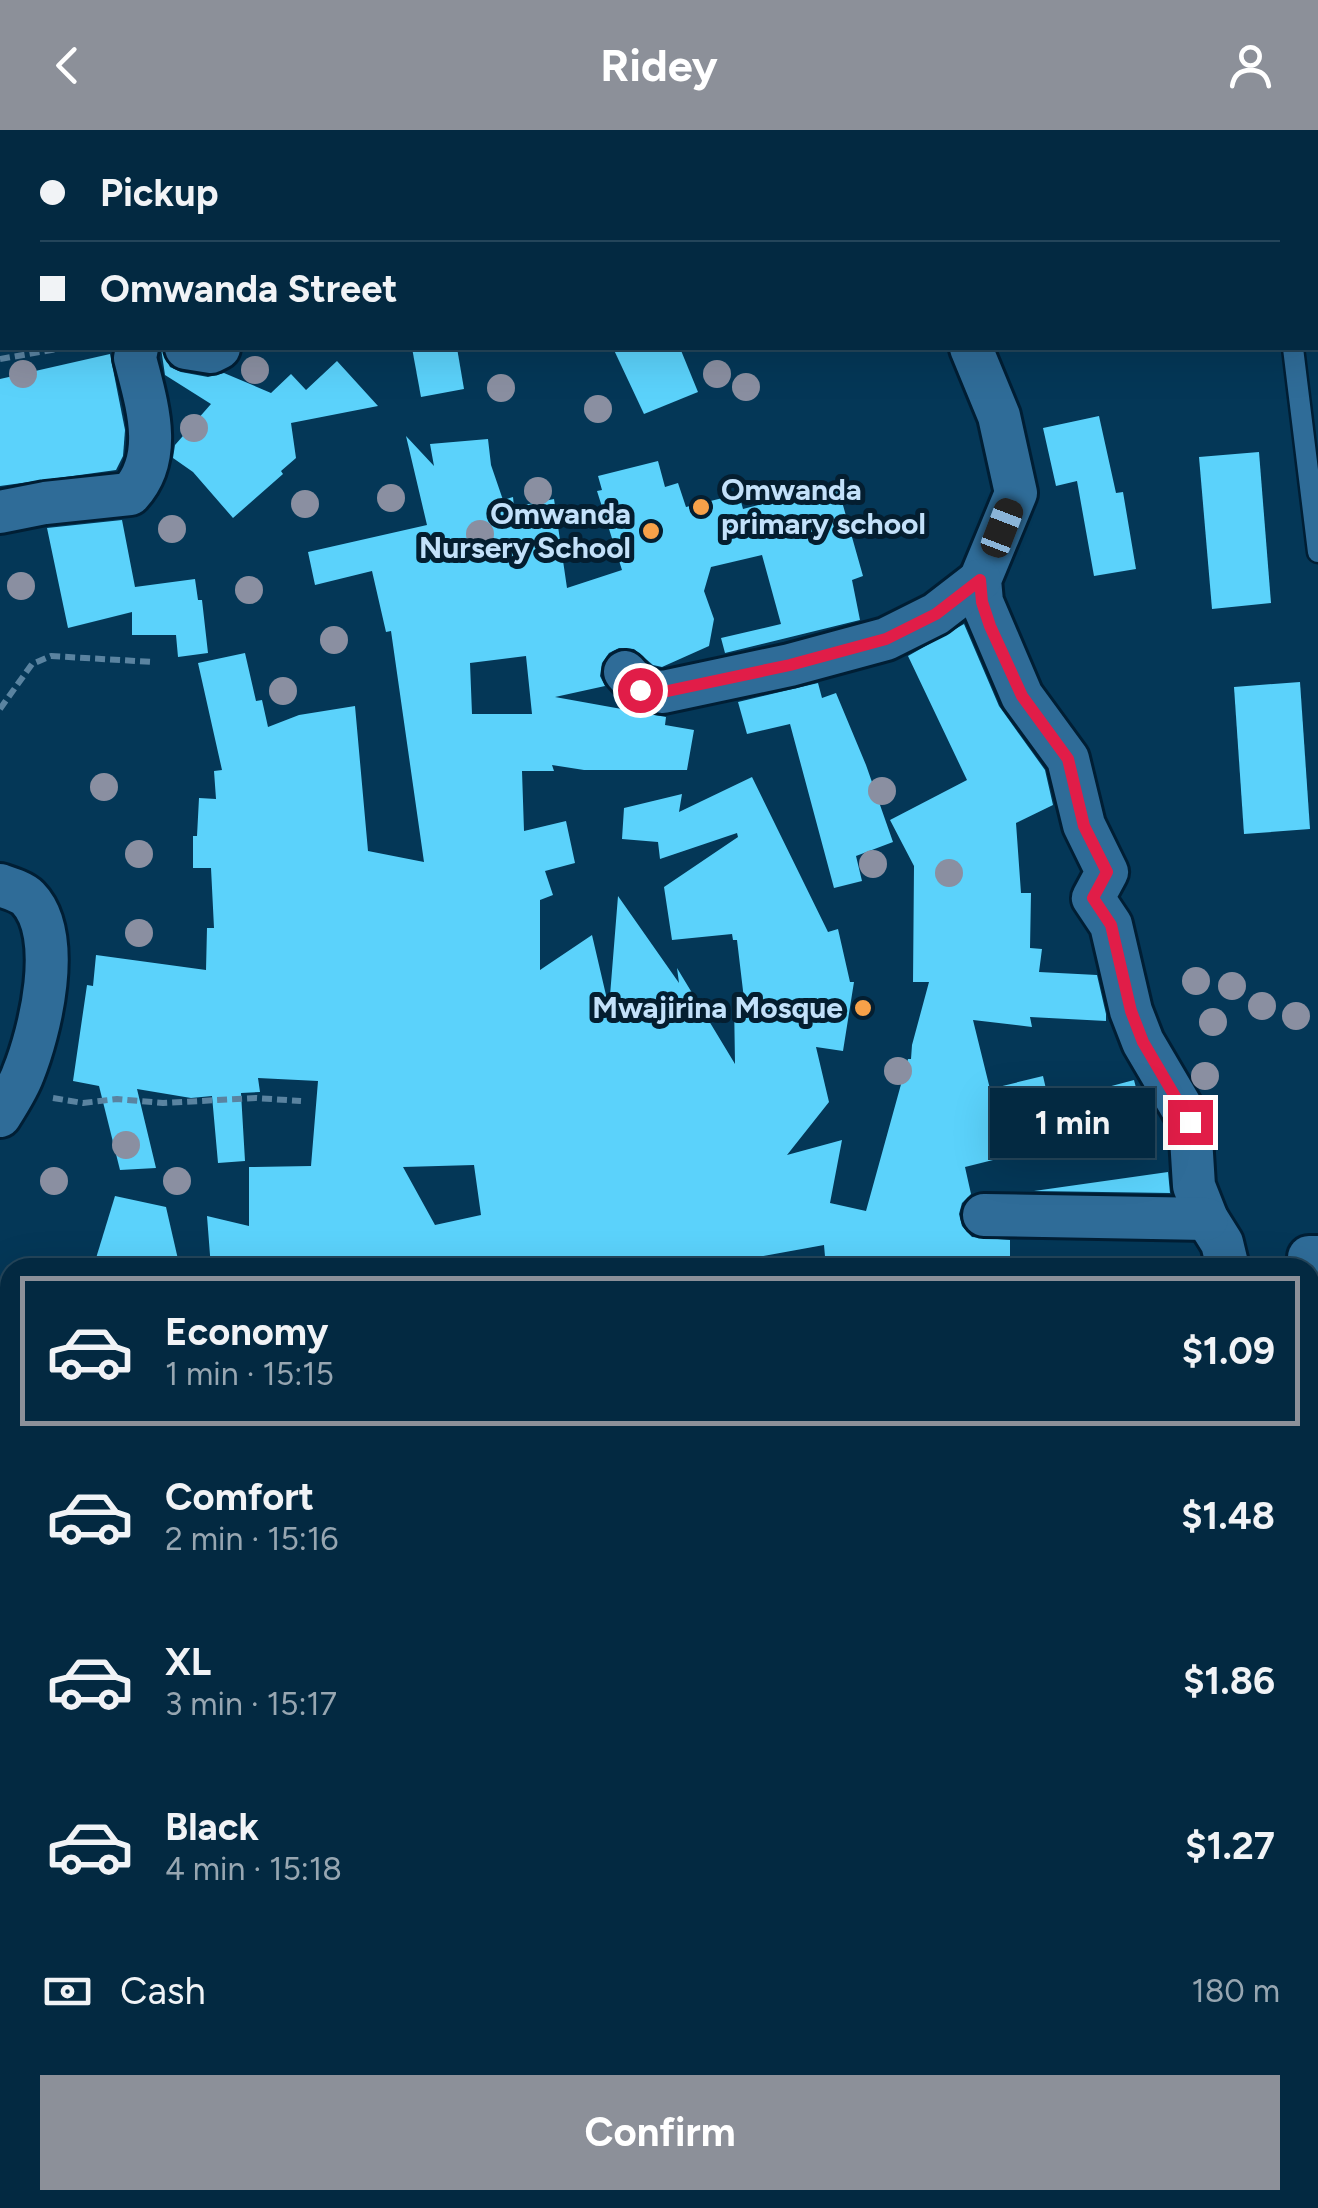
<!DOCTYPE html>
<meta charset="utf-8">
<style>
:root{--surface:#032941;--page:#0d3148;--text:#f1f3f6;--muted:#97a6b1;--line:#24455a;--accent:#8c9099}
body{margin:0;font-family:Figtree,sans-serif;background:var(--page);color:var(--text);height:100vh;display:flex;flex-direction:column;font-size:38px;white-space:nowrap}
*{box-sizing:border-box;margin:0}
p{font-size:32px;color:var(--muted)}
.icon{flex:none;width:55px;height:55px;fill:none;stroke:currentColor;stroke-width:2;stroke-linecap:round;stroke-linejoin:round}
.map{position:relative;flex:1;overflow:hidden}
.details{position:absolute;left:0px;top:1128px;width:1320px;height:952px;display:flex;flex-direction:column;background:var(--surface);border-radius:30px 30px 0 0;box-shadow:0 10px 40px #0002,0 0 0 2px var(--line)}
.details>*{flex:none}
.hud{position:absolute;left:0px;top:0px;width:1320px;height:220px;box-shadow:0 10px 40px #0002,0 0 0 2px var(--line);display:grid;align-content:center;height:220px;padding:0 40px;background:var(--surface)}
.end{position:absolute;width:45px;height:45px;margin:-22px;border:12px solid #e11d48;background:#fff;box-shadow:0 0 0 5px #fff}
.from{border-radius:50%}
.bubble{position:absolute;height:70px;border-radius:0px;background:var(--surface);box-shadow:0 10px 40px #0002,0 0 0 2px var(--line);font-size:32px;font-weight:700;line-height:70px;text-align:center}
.car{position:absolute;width:30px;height:60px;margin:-30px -15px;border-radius:12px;box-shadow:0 0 8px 2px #0007;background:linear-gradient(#222 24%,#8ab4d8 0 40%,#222 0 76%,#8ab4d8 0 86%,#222 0)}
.hud b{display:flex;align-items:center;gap:35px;height:95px;font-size:38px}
.hud b+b{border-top:2px solid var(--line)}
.hud i{width:25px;height:25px;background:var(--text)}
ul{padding:18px 0 0;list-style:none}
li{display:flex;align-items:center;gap:30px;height:150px;margin:0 20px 15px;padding:0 20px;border:5px solid transparent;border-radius:0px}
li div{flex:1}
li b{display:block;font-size:38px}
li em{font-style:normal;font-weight:700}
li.current{border-color:var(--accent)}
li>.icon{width:90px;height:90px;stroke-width:1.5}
.pay{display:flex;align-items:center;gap:25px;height:110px;padding:0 40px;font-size:38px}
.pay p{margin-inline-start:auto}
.cta{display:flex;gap:20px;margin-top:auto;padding:20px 40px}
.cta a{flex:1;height:115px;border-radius:0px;background:var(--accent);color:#fff;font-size:40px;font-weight:700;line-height:115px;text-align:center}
header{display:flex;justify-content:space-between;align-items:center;height:130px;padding:0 40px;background:var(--accent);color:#fff;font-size:45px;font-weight:700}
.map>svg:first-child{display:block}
</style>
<header><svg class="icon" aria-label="back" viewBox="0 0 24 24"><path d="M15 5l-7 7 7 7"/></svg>Ridey<svg class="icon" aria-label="person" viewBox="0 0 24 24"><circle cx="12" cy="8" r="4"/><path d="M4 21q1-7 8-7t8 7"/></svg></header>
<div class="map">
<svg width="1318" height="2078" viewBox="0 0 1318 2078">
<rect width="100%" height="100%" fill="#043757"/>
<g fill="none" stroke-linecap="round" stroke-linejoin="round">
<path stroke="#49584b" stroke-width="10" d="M281,2078L285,2070"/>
<g stroke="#151e00" stroke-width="62">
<path d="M0,1264L10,1262"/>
<path d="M1310,1377L1318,1381"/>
</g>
</g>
<g fill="#5bd2fb" fill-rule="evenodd">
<path d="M161,218L170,237L181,242L208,247L224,243L271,263L291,244L306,260L337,231L378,276L291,293L296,328L281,341L283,344L233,388L193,342L173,328L175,315L211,274L165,245Z"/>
<path d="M412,218H457L464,259L421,267Z"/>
<path d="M613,218H680L698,262L644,284Z"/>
<path d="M110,224L125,300L123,326L116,340L0,356V249Z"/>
<path d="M1099,286L1116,363L1123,362L1136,439L1094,446L1077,351L1056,356L1043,298Z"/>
<path d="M406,306L434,336L430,314L488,309L491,335L503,370L513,367L514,377L554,369L567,458L622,440L597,361L602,360L598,346L658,331L665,357L678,353L686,377L739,364L743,379L837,354L863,446L852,450L860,490L725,523L721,508L781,494L762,425L711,437L704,461L714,489L709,516L662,537L653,535L634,519L619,518L609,523L602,533L600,546L605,556L555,567L666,587L665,595L694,600L687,640H584L552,635L554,641H522L524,701L566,691L575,733L545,741L553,765L540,770V840L592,805L609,878L618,766L679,853L677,838L735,934L734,870L744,869L737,810H733L732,804L672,810L664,757L738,707L737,703L660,729L658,712L622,709L624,678L682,664L679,682L752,647L828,802L838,799L850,852H854L843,921L816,917L829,972L787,1025L842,1010L830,1073L866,1081L908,929H911L912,915L929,852H913L914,736L890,690L967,650L908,526L964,494L999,576L1045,640L1053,675L1016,693L1021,763H1031L1030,818L1042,819L1039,842L1097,845L1106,884V891L1030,887L1032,897L973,890L990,959L1043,946L1053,989L1108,972L1104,958L1134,950L1145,992L965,1037L971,1064L962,1073L959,1084L962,1096L972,1107L1010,1110V1132L962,1134V1138H826L824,1115L735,1131L733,1126L695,1138H211L207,1086L249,1096V1037L311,1036L318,951L258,948L260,962L241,963L245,1031L218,1033L212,966L191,968L137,959L156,1038L120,1040L99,956L73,951L87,855L93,856L96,825L206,840L207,798H214L211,738H193V706H197L199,668L216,669L214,641L222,640L198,533L245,523L256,571L262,570L268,597L299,585L355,576L368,721L424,732L391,501L386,502L372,441L315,455L308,422L427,395ZM526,526L532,584H472L470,533ZM474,1035L481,1085L435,1095L403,1037Z"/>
<path d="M1259,322L1271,473L1212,479L1199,327Z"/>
<path d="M122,390L135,457L195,449L198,470H202L208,523L178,527L176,505H132V482L68,498L47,398Z"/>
<path d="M1300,552L1310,699L1244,704L1234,557Z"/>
<path d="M818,553L822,568L836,563L866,635L893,712L856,726L862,751L834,758L790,594L747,604L738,572Z"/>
<path d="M1168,1042L1170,1063L1034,1061Z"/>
<path d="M115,1066L166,1077L180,1138H93Z"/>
</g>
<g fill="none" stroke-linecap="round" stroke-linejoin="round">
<g stroke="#001e34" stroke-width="25">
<g id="service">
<path d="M1265,0L1266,2"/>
<path d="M1293,218L1318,422"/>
</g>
</g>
<g stroke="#001e34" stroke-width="48">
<g id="minor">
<path d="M831,0L833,2"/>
<path d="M361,2L364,0"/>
<path d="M186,218L211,222L219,218"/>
<path d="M971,218L999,286L1016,363L980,450L982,472L1022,566L1068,629L1084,695L1107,742L1093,768L1111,795L1131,881L1143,912L1190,992L1194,1056L1207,1089L1222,1113L1228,1138"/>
<path d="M0,382L45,373L130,364C165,326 146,272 135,228L137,218"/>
<path d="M625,542L640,559L663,562L790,535L886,509L936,484L980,450"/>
<path d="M0,755C9,758 22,762 28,768C64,805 40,902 23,944C18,958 8,973 0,986"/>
<path d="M984,1085L1207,1089"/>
<path d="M1309,1127H1318"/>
<path d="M1310,1794L1318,1795"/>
<path d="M0,1985L10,1984"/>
<path d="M782,2078L790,2070"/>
</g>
</g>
<g stroke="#5a83a0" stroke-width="6" stroke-dasharray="10 5" stroke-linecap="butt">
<path d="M64,0L65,2"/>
<path d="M0,229L63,218"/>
<path d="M0,579L32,534L51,526L154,532"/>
<path d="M53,968L83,973L117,969L163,973L256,968L301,971"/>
</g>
<use href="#service" stroke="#2f6c98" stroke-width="20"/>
<use href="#minor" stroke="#2f6c98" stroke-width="42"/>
</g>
<g fill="#8a8fa1">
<circle cx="255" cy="240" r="14"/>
<circle cx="23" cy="244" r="14"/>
<circle cx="717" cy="244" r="14"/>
<circle cx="746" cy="257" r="14"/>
<circle cx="501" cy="258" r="14"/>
<circle cx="598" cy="279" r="14"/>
<circle cx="194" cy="298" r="14"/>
<circle cx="538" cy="361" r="14"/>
<circle cx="391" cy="368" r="14"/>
<circle cx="305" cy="374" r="14"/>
<circle cx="172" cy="399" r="14"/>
<circle cx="480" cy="404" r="14"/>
<circle cx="21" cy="456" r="14"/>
<circle cx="249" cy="460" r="14"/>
<circle cx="334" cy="510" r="14"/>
<circle cx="283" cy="561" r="14"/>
<circle cx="104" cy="657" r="14"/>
<circle cx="882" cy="661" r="14"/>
<circle cx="139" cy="724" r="14"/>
<circle cx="873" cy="734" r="14"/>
<circle cx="949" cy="743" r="14"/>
<circle cx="139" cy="803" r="14"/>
<circle cx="1196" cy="851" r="14"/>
<circle cx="1232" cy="856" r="14"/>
<circle cx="1262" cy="876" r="14"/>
<circle cx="1296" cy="886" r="14"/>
<circle cx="1213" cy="892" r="14"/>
<circle cx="898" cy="941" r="14"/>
<circle cx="1205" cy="946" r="14"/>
<circle cx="126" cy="1015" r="14"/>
<circle cx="54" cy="1051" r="14"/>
<circle cx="177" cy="1051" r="14"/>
</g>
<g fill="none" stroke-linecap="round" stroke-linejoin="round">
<path stroke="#e11d48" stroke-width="12" d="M640,560L663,562L790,535L886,509L936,484L980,450L982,472L990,496L1022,566L1068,629L1084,696L1107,742L1093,768L1111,795L1131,881L1143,912L1190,992"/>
</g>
<g fill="#f7a149" stroke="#041e30" stroke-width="4">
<circle cx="701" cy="377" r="10"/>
<circle cx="651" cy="401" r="10"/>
<circle cx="863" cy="878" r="10"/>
</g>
<g text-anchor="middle" stroke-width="10" stroke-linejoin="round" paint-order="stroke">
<g font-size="30" font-weight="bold" fill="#c3e1fa" stroke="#041e30" text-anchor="end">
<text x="721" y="370" text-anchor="start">Omwanda<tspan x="721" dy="34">primary school</tspan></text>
<text x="631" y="394">Omwanda<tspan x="631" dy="34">Nursery School</tspan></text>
<text x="843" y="888">Mwajirina Mosque</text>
</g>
</g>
</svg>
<i class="end from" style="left:640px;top:560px"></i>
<i class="end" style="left:1190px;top:992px"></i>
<div class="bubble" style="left:990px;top:958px;width:165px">1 min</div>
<i class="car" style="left:1002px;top:398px;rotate:21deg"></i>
<div class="hud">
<b><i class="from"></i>Pickup</b>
<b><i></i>Omwanda Street</b>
</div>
<section class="details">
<ul>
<li class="current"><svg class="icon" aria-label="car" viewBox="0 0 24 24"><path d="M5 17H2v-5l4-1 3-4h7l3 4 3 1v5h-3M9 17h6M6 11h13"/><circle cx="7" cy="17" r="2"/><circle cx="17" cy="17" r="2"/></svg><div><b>Economy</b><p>1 min · 15:15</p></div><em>$1.09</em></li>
<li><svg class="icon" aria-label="car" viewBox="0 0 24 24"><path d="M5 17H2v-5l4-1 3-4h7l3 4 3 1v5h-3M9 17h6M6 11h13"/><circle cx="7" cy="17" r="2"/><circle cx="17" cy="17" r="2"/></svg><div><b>Comfort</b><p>2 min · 15:16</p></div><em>$1.48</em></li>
<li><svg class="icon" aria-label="car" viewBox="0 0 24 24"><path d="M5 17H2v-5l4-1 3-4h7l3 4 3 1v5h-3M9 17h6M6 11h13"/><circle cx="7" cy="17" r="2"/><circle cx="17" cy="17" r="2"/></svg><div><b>XL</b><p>3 min · 15:17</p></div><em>$1.86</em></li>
<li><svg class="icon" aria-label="car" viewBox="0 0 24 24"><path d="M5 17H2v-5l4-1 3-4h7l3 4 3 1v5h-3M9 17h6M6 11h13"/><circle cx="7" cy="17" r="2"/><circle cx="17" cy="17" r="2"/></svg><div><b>Black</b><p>4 min · 15:18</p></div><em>$1.27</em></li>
</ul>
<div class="pay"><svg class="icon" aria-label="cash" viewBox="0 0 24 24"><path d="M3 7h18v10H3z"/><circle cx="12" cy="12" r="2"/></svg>Cash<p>180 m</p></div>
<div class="cta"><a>Confirm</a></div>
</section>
</div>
